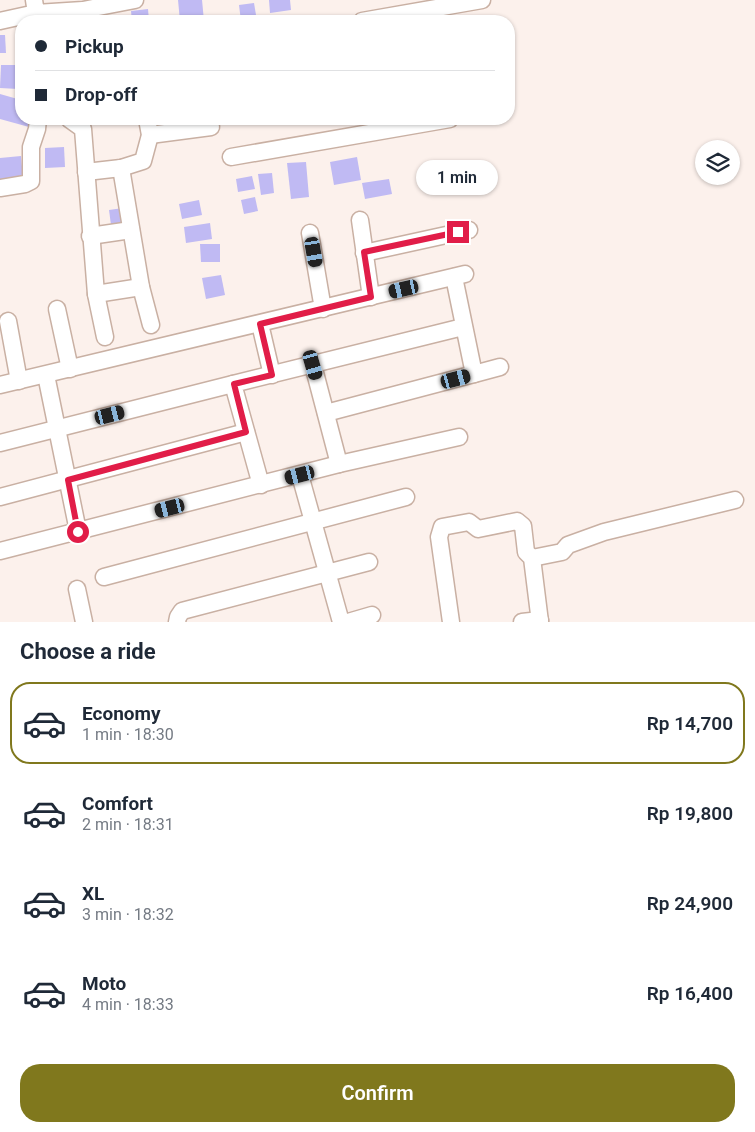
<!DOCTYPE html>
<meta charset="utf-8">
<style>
:root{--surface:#fff;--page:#f6f6f7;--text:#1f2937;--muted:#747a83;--line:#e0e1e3;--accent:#80781d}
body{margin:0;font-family:Roboto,sans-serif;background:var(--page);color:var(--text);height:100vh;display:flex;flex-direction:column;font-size:19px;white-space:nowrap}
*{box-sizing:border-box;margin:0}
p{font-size:16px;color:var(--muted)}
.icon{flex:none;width:28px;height:28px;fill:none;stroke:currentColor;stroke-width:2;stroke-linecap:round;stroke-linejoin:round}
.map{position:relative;height:622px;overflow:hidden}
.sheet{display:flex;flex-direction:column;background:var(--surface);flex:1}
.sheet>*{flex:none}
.top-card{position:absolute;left:15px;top:15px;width:500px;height:110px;border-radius:20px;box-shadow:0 1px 4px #0004;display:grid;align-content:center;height:110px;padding:0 20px;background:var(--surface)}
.buttons{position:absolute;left:695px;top:140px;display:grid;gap:10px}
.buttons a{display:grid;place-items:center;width:45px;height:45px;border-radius:50%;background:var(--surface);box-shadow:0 1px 4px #0004;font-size:25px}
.end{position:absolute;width:22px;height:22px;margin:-11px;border:6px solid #e11d48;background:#fff;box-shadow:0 0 0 2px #fff}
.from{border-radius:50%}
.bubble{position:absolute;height:35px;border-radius:18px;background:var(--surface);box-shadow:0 1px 4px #0004;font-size:16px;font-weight:600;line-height:35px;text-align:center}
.car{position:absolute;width:15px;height:30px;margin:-15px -8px;border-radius:6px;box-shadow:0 0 4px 1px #0007;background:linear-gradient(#222 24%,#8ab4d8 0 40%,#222 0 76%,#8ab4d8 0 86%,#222 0)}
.top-card b{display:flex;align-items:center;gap:18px;height:48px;font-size:19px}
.top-card b+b{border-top:1px solid var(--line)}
.top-card i{width:12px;height:12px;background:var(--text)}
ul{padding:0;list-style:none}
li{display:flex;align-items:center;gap:15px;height:82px;margin:0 10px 8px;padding:0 10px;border:2px solid transparent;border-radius:20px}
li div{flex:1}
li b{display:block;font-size:19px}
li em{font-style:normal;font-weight:600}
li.current{border-color:var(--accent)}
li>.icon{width:45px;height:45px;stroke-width:1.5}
h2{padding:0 20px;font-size:22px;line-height:60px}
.action{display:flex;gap:10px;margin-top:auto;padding:10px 20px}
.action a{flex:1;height:58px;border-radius:20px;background:var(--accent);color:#fff;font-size:20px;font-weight:600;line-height:58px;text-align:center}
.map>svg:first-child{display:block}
</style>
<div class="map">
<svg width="755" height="622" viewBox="0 0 755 622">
<rect width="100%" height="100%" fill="#fcf1ec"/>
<g fill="#c0baf3">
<path d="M178,0H202L204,21H180Z"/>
<path d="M269,0H290L291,10L270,13Z"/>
<path d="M254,3L257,21H241L239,5Z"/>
<path d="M148,9L149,21H132L131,11Z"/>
<path d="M0,35H5L6,53H0Z"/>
<path d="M1,65H18V89L0,88Z"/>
<path d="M0,94L21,100V119H31L29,127L0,119Z"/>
<path d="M64,147L65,167L45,168V148Z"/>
<path d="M21,156L23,178L0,181V158Z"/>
<path d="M357,157L361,180L334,185L330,162Z"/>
<path d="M306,162L309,197L291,199L287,163Z"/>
<path d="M272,173L274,193L261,195L258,174Z"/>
<path d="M252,176L255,189L238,192L236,179Z"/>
<path d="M389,179L392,194L365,199L362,183Z"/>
<path d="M255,197L258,211L244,214L241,200Z"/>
<path d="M199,200L202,215L182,219L179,204Z"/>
<path d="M123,208L124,223L111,225L109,210Z"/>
<path d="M210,223L212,239L186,243L184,227Z"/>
<path d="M200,244H220V262H201Z"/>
<path d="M221,275L225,295L206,299L202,278Z"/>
</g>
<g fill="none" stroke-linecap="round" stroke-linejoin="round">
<g stroke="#c9b0a3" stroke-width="19">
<g id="minor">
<path d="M34,0L36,13L83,10L135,0"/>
<path d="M0,21L36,13L38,21"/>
<path d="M362,21L482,0"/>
<path d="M69,119L83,129L96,294L105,337"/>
<path d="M150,135L211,127"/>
<path d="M231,157L450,119"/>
<path d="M121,168L141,287L151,325"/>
<path d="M86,172L121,168L143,161L150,135L147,119"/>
<path d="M0,188L25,184L31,181V147L37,129L38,119"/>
<path d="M360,220L371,297"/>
<path d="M310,233L323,309"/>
<path d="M90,236L131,230"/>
<path d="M364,253L469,230"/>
<path d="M96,294L141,287"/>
<path d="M57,309L70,369"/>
<path d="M8,321L19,381"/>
<path d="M260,324L272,375"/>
<path d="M313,365L339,464"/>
<path d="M474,374L500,367"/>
<path d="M46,375L78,531"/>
<path d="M0,385L465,274"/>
<path d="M326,413L474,374L454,277"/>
<path d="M0,443L233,384"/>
<path d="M300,475L341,622"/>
<path d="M261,485L233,384L463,327"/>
<path d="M0,497L246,432"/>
<path d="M0,551L339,464L459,437"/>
<path d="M532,558L562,552L568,545L604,532L735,500"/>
<path d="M104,577L406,497"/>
<path d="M77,589L84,622"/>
<path d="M177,622L178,617L182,611L369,562"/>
<path d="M348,622L372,615"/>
<path d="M451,622L439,537L442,527L469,522L478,529L517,521L523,526L526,552L532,558L540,622"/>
<path d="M522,622L540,620"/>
</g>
</g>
<use href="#minor" stroke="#fff" stroke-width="16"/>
</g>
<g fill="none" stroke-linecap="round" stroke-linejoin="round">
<path stroke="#e11d48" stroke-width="6" d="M78,532L68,480L246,432L234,384L272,375L260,324L371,297L364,252L458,232"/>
</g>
</svg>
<div class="buttons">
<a><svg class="icon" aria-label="layers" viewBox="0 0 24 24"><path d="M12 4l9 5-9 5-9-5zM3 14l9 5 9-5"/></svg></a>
</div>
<i class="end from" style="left:78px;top:532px"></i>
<i class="end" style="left:458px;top:232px"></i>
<div class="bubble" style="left:416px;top:160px;width:82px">1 min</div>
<i class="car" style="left:314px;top:252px;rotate:170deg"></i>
<i class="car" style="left:404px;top:289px;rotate:257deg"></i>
<i class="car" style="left:313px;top:365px;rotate:164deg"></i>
<i class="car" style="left:456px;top:379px;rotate:75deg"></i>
<i class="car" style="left:110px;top:415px;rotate:76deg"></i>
<i class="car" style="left:300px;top:475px;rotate:256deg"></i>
<i class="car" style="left:170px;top:508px;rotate:256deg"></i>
<div class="top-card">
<b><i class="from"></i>Pickup</b>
<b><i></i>Drop-off</b>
</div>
</div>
<section class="sheet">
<h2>Choose a ride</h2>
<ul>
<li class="current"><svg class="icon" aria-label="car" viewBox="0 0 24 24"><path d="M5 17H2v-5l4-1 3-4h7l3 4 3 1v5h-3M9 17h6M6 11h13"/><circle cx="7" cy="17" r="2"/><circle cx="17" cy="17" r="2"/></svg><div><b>Economy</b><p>1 min · 18:30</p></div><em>Rp 14,700</em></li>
<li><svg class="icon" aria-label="car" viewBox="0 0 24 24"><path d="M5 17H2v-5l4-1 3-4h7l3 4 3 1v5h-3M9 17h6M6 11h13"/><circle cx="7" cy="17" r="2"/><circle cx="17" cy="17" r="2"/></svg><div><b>Comfort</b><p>2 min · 18:31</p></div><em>Rp 19,800</em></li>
<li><svg class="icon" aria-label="car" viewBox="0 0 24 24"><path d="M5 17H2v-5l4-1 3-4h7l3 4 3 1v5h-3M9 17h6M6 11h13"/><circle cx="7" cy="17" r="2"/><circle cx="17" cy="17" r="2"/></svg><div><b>XL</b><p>3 min · 18:32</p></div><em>Rp 24,900</em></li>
<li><svg class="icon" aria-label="car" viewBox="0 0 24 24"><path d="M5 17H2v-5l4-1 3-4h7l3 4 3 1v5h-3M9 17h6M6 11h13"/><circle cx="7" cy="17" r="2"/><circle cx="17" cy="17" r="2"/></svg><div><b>Moto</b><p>4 min · 18:33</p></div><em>Rp 16,400</em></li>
</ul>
<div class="action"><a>Confirm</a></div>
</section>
